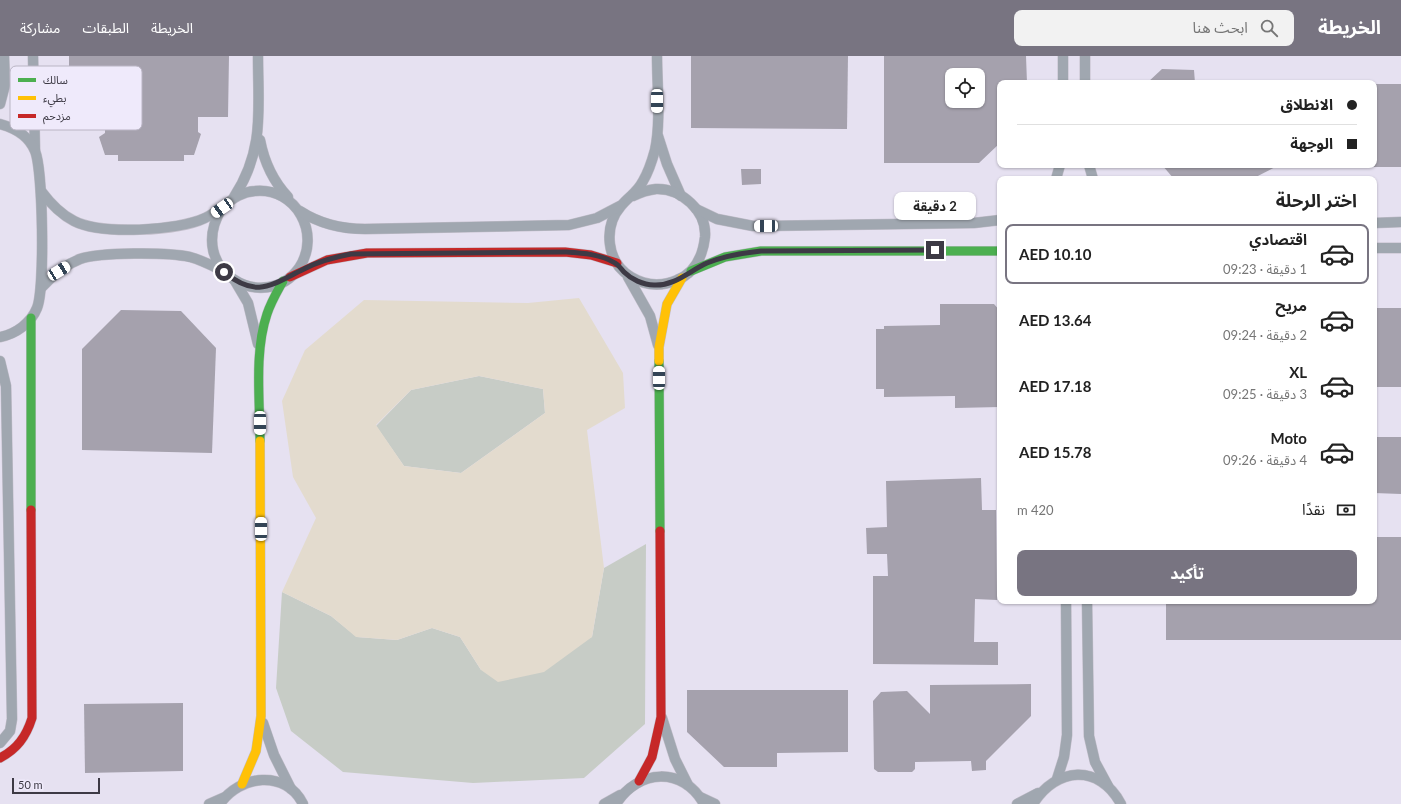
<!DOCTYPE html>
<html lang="ar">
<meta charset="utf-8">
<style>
:root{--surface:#fff;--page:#f2f2f2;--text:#222;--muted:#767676;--line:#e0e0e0;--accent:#787481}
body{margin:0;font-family:Lato,"Noto Sans Arabic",sans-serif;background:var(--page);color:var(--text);direction:rtl;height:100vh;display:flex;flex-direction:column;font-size:15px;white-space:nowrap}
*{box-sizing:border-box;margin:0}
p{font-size:13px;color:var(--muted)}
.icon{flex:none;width:22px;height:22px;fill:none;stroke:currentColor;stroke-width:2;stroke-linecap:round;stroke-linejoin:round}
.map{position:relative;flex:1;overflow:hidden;direction:ltr}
.panel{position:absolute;left:997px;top:120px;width:380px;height:428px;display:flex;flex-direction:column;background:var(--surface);border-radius:8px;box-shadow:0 1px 3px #0004;direction:rtl}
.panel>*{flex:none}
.banner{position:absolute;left:997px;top:24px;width:380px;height:88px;border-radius:8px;box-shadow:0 1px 3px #0004;direction:rtl;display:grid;align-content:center;height:88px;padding:0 20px;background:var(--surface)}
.fabs{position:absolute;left:945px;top:12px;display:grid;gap:8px}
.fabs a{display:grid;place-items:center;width:40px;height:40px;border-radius:8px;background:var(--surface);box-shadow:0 1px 3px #0004;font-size:20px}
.scale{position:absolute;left:12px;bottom:10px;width:88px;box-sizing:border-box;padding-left:4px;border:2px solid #3d3a45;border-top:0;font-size:11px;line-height:14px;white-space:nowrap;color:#3d3a45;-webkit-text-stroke:3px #efeafb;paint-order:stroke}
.end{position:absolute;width:18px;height:18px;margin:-9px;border:5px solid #3d3a45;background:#fff;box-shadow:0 0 0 2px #fff}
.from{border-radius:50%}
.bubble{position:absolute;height:28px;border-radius:8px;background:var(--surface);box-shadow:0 1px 3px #0004;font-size:13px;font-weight:700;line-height:28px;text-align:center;direction:rtl}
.car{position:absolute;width:12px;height:24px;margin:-12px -6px;border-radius:5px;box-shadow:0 0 3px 1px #0007;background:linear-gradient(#fff 24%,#345 0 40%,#fff 0 76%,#345 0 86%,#fff 0)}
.banner b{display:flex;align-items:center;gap:14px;height:38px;font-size:15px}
.banner b+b{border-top:1px solid var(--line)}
.banner i{width:10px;height:10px;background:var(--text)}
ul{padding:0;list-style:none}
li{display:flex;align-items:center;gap:12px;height:60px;margin:0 8px 6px;padding:0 12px;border:2px solid transparent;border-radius:8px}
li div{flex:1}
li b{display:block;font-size:15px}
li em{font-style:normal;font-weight:700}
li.active{border-color:var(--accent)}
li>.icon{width:36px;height:36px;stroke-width:1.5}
h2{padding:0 20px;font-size:18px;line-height:48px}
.pay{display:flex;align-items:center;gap:10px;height:44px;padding:0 20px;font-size:15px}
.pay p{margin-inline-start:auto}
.cta{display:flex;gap:8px;margin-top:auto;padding:8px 20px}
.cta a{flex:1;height:46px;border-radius:8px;background:var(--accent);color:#fff;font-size:16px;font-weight:700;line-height:46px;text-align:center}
header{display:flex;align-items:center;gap:24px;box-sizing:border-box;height:56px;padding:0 20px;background:var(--accent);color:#fff}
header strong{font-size:19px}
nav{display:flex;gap:22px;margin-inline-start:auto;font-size:14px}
.search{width:280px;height:36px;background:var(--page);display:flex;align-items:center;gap:10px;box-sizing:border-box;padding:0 14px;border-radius:8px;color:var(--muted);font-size:15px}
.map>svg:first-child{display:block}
</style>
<header>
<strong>الخريطة</strong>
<div class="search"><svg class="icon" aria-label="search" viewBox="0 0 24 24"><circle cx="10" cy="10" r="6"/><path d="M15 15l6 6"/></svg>ابحث هنا</div>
<nav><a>الخريطة</a><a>الطبقات</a><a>مشاركة</a></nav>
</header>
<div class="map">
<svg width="1401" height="748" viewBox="0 0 1401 748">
<rect width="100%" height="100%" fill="#e6e1f1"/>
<g fill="#c7ccc6">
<path d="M479,320L543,333L545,357L461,417L404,410L376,370L411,334Z"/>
<path d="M646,488L645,668L584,722L473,727L343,716L291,675L276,632L282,536L331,560L357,581L397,584L432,572L460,581L481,614L592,581L604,512Z"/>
</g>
<path fill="#e3dbce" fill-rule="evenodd" d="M579,242L623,317L625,352L587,374L604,512L592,581L544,616L498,626L481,614L460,581L432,572L397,584L356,581L331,560L282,536L316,462L293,421L282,345L305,294L364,244L528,247ZM479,320L543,333L545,357L461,417L404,410L376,369L411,334Z"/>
<g fill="#a5a1ad" fill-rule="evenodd">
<path d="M69,0H229L228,61H198V76L201,78L194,99H184V105H118V99H105L99,81L105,77V63L69,62Z"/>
<path d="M691,0H848L847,73L691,72Z"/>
<path d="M884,0H1026L1027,27H1000V87L979,107H884ZM952,19H978V45H952Z"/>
<path d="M1162,13L1194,14L1195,27H1147Z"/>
<rect x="1374" y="28" width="27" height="83"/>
<path d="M1162,109H1279L1252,123H1174Z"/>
<path d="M741,113H761V128L742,129Z"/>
<path d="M940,248H994L1000,255V351L955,352V340L884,341V333H876V273H884V270L940,269Z"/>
<rect x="1374" y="252" width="27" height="79"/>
<path d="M121,254L181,255L216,292L212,397L82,394V293Z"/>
<path d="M1374,381H1401V438L1374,437Z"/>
<path d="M981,422L982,454H996L997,544L975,543L974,586H998V609L873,608V520H888L887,498H867L866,472L887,471L886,425Z"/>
<path d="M1374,481H1401V584H1166V545H1374Z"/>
<path d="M1031,628V660L986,705V714L972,715L971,705L915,706V713L912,716H878L874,713L873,645L881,636L907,635L930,658V629Z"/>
<path d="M687,634H848V696L777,697V711H724L687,676Z"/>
<path d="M183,647V715L85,717L84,648Z"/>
</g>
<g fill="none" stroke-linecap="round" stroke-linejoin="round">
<g stroke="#c2beca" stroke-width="11">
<g id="street">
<path d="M33,0L35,94"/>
<path d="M1063,0V27"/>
<path d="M1085,0V27"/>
<path d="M0,48L5,29L4,0"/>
<path d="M0,68C15,72 29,80 35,95C43,114 45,233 37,252C31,267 16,278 0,281"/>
<path d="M658,80L667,108L681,140"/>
<path d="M260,84C264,105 273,125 288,141"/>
<path d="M1089,109L1093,123"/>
<path d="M1056,123L1060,109"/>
<path d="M41,135C50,147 60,158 74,165C101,179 178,175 205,162C223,154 234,136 255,135C296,131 322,178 299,212C265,259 184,215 222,152"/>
<path d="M633,140C641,136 648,134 656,133C681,132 707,155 705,181C703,199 695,217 677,224C661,231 646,230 631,221C606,206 603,171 621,150C629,140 637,137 643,125C649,115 652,105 655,94C661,67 657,28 657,0"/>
<path d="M234,141C265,94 258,53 258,0"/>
<path d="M696,153L717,163L753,170L974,167L1000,164"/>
<path d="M300,155C320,168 341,173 365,173L569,169L597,162L620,150"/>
<path d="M1374,167L1401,166"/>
<path d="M1374,192H1401"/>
<path d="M628,221L650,260L658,289"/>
<path d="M235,225L248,247L258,288"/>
<path d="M41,232C52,220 64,209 80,203C100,196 168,196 190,201C201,204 211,209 221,214"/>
<path d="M0,305L6,330L12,663L10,675L0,687"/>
<path d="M1087,545L1089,680L1095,706L1108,730"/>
<path d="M662,662L675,703L688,729"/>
<path d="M263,667L274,699L291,733"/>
<path d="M1057,723L1064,701L1067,679L1066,545"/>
<path d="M700,741L715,748"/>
<path d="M209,748L225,741"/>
<path d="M220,748C239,719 286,713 303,748"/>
<path d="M604,748L620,739"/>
<path d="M616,748C638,713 683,710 704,748"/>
<path d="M1017,748L1038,737"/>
<path d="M1033,748C1056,711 1099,707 1121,748"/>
</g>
</g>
<g stroke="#c2beca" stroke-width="10">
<g id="fast">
<path d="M691,215L725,201L761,195H1000"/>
<path d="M31,262V454"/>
<path d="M659,305L660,475"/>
<path d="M260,385C260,345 254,296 267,258C271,246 277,236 283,225"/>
</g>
</g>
<g stroke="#c2beca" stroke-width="10">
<g id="slow">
<path d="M659,305V291L667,248L682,222"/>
<path d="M242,728L256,695L261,660L260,385"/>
</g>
</g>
<g stroke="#c2beca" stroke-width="10">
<g id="jam">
<path d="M290,221L327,204L367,197L565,196L591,199L617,207"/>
<path d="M0,702C17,693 26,681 32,662L31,454"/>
<path d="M639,725L652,701L661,661L660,475"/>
</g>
</g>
<use href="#street" stroke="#a0a7b0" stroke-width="10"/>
<use href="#fast" stroke="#4caf50" stroke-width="9"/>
<use href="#slow" stroke="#ffc107" stroke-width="9"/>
<use href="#jam" stroke="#c62828" stroke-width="9"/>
</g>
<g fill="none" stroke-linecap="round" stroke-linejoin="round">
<path stroke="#3d3a45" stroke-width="5" d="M224,216C257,243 271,229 304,213C319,205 335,201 351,198L565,196C581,197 601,198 615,207C619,209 621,213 624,216C631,223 643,229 654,229C675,230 689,215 707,207C724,200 742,197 761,195L935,194"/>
</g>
<rect x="10" y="10" width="132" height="64" rx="6" fill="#efeafb" stroke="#bab5c4" stroke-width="1"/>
<rect x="18" y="22" width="18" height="4" fill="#4caf50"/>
<rect x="18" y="40" width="18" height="4" fill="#ffc107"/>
<rect x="18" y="58" width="18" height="4" fill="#c62828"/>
<g font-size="11" fill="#3d3a45">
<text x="43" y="28">سالك</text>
<text x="43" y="46">بطيء</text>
<text x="43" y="64">مزدحم</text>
</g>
</svg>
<div class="fabs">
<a><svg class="icon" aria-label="locate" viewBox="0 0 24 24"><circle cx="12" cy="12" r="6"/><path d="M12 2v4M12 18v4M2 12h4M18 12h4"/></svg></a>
</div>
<div class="scale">50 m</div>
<i class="end from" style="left:224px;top:216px"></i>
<i class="end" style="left:935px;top:194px"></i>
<div class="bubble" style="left:894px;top:136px;width:82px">2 دقيقة</div>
<i class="car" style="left:657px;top:45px;rotate:180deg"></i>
<i class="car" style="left:222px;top:152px;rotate:235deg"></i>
<i class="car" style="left:766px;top:170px;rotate:269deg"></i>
<i class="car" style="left:59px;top:215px;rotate:58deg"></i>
<i class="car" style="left:659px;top:322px;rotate:0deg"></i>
<i class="car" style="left:260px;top:367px;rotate:180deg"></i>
<i class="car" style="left:261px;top:473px;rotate:0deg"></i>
<div class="banner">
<b><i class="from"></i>الانطلاق</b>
<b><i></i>الوجهة</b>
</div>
<section class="panel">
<h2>اختر الرحلة</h2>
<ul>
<li class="active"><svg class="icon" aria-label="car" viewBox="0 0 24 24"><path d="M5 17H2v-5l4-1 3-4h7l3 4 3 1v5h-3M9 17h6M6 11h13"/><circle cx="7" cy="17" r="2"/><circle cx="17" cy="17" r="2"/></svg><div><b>اقتصادي</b><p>1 دقيقة · 09:23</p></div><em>AED 10.10</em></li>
<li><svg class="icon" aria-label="car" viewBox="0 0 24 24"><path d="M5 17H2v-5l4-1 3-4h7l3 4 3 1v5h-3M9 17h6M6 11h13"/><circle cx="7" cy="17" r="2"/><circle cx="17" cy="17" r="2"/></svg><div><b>مريح</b><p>2 دقيقة · 09:24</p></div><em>AED 13.64</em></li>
<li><svg class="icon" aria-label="car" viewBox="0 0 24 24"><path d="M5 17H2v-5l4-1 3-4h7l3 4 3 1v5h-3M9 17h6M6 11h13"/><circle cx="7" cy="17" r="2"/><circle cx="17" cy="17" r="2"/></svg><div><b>XL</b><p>3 دقيقة · 09:25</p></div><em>AED 17.18</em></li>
<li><svg class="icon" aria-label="car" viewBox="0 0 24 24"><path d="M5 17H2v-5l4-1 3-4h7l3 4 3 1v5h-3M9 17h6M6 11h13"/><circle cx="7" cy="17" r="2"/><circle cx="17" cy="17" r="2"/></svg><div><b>Moto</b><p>4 دقيقة · 09:26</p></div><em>AED 15.78</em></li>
</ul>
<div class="pay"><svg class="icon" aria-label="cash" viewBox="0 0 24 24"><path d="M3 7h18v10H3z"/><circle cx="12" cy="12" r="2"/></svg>نقدًا<p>420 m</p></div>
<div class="cta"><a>تأكيد</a></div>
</section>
</div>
